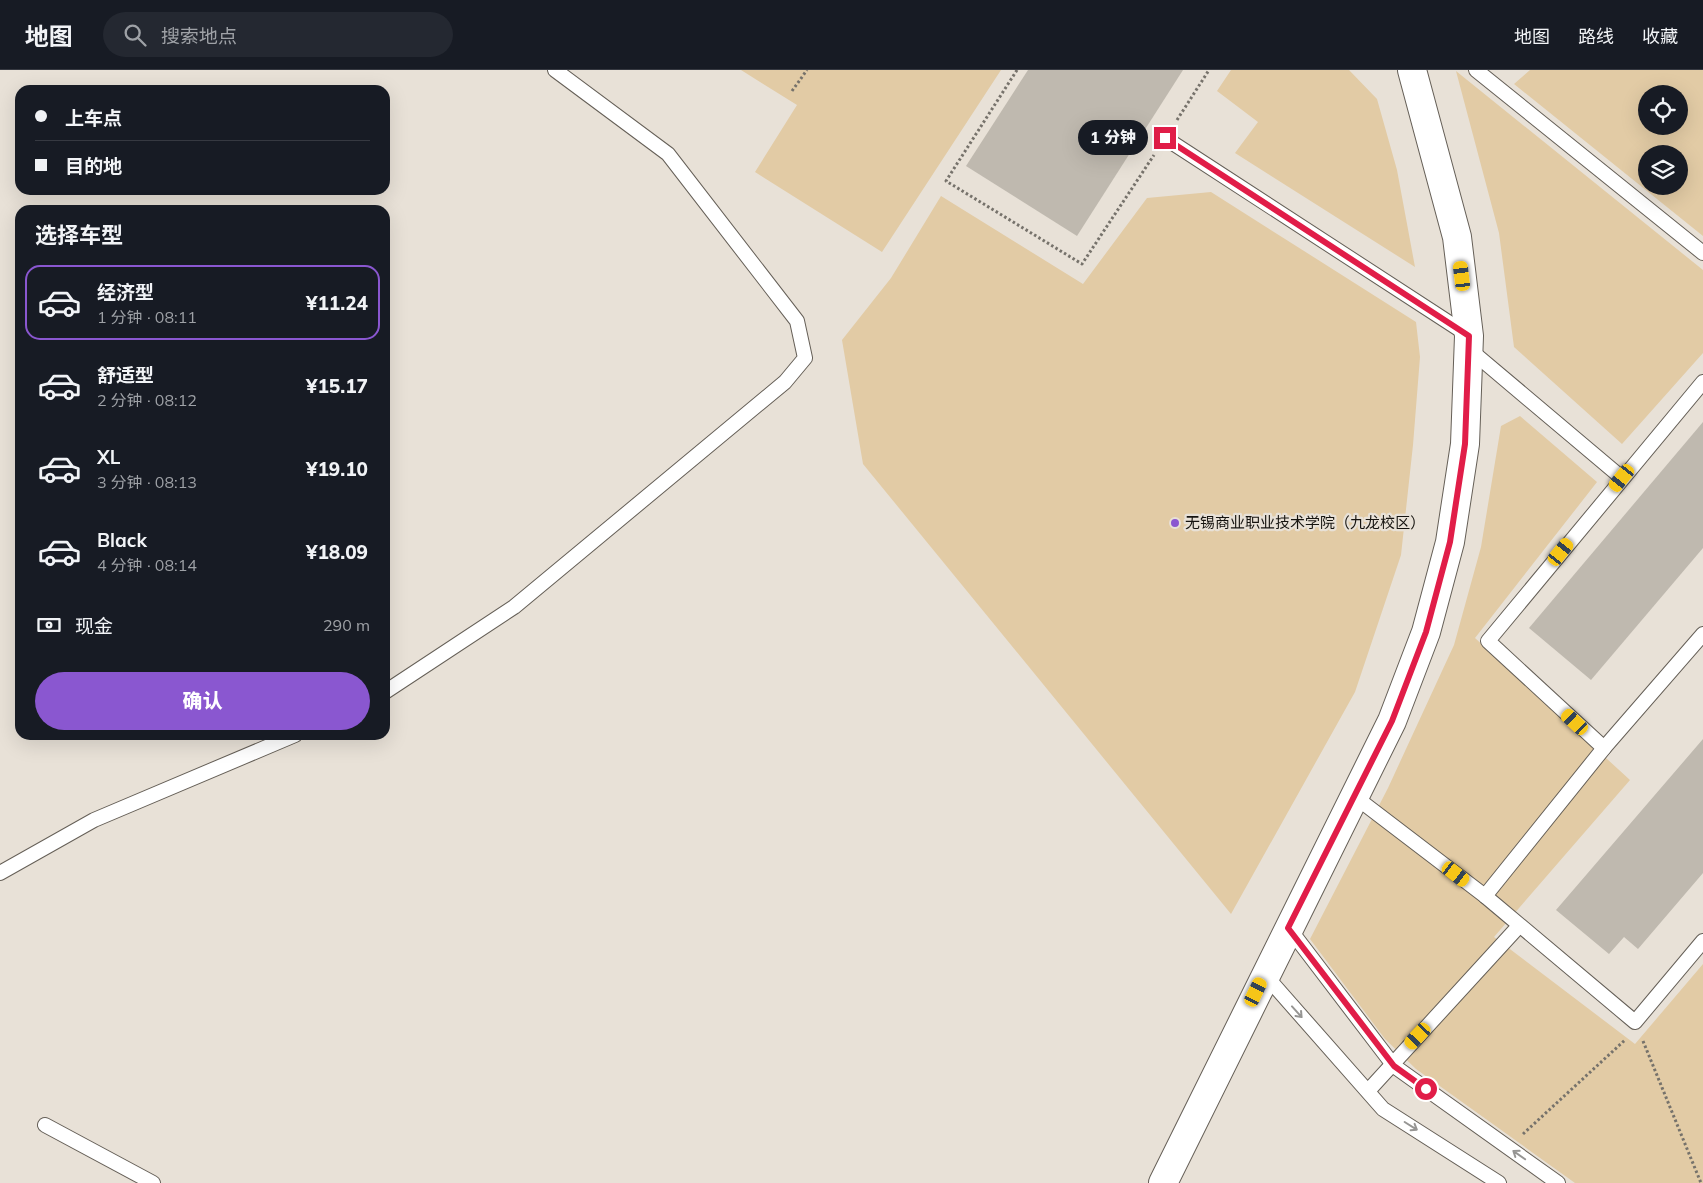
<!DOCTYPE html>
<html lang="zh">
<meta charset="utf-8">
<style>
:root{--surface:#171b24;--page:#242831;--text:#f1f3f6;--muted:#9ea1a6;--line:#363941;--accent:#8a57d0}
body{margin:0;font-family:Mulish,"Noto Sans SC",sans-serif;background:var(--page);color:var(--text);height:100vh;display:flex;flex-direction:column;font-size:19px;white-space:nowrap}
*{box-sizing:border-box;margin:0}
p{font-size:16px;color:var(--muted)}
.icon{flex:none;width:28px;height:28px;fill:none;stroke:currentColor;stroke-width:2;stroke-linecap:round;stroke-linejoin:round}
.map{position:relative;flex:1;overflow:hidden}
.drawer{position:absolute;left:15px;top:135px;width:375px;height:535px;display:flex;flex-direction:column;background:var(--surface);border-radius:15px;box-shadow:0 5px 20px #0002}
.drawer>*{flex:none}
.hud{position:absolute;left:15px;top:15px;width:375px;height:110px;border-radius:15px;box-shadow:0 5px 20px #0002;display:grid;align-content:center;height:110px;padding:0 20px;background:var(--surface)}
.tools{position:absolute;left:1638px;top:15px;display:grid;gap:10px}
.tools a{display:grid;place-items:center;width:50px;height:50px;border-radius:50%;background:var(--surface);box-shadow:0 5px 20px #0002;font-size:25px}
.end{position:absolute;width:22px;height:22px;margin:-11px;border:6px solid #e11d48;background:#fff;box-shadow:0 0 0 2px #fff}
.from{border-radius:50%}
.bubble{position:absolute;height:35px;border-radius:18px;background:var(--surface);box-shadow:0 5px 20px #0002;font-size:16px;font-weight:800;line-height:35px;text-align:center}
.car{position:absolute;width:15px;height:30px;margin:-15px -8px;border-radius:6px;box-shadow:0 0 4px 1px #0007;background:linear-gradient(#f5c518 24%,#345 0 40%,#f5c518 0 76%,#345 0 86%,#f5c518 0)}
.hud b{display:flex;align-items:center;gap:18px;height:48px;font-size:19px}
.hud b+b{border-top:1px solid var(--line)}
.hud i{width:12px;height:12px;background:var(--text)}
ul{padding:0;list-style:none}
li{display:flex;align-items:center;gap:15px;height:75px;margin:0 10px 8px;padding:0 10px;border:2px solid transparent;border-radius:15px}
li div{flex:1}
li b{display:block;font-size:19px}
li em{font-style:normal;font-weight:800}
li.active{border-color:var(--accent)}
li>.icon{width:45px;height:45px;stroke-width:1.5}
h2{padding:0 20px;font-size:22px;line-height:60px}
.pay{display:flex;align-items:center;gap:12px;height:55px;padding:0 20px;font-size:19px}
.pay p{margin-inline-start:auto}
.button{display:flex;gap:10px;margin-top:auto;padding:10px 20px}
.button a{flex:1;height:58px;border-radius:30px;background:var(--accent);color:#fff;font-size:20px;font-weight:800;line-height:58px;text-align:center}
header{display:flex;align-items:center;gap:30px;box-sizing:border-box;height:70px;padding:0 25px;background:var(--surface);border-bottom:1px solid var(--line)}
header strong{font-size:24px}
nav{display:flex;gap:28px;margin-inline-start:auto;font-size:18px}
.search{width:350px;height:45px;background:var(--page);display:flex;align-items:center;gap:12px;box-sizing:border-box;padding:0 18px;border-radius:28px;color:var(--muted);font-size:19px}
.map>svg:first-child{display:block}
</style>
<header>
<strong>地图</strong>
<div class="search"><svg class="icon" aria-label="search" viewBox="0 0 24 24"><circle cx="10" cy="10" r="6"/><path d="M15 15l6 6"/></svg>搜索地点</div>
<nav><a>地图</a><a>路线</a><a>收藏</a></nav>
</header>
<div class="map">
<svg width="1703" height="1113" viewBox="0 0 1703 1113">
<rect width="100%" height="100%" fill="#e8e1d7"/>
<g fill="#e2cba5" fill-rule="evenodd">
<path d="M741,0H1001L882,182L755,102L797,35Z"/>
<path d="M1231,0H1349L1377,29L1397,100L1415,197L1235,83L1258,52L1217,21Z"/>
<path d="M1530,0H1703V166L1514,14ZM1646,24H1679V56H1646ZM1646,84H1679V116H1646Z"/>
<path d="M1456,1L1703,200V283L1622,374L1514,277L1499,163Z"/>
<path d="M1211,122L1416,252L1420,287L1413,375L1401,485L1355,622L1231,844L863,394L842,270L891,208L941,126L1083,214L1147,128Z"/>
<path d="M1520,346L1597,412L1475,568L1630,710L1494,867L1635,974L1703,894V1113H1575L1416,999L1385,969L1310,869L1388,718L1454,575L1481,477L1501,356Z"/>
</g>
<g fill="#bfb9af">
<path d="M1028,0H1183L1077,166L966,96Z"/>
<path d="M1703,352V478L1591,610L1529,558Z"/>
<path d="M1703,669V803L1638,879L1624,867L1609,884L1556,840Z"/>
</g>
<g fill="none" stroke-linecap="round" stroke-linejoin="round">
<g stroke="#655f57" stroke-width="16">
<g id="lane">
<path d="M1476,0L1703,183"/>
<path d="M1165,68L1468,265"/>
<path d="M1469,279L1622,408"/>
<path d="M385,622L514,537L785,312L805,288L797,251L668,84L555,0"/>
<path d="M1604,678L1488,571L1703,312"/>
<path d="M1354,726L1485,826L1635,952L1703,871"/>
<path d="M0,803L94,750L295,665"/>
<path d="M1485,826L1604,678L1703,564"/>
<path d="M1288,857L1394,996L1558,1113"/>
<path d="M1265,905L1383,1039L1499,1113"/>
<path d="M1368,1021L1519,856"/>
<path d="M45,1055L153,1113"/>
</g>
</g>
<g stroke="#655f57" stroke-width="30">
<path id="street" d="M1163,1113L1392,651L1426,562L1450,472L1465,374L1469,266L1457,167L1412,0"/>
</g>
<g stroke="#76726b" stroke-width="3" stroke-dasharray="2.5 2.5" stroke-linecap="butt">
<path d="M1017,0L946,111L1082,194L1154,85"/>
<path d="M792,21L807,0"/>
<path d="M1177,50L1209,0"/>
<path d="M1643,971L1701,1113"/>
<path d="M1523,1064L1625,970"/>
</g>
<use href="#lane" stroke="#fff" stroke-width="14"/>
<use href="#street" stroke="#fff" stroke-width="28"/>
</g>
<defs><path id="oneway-shaft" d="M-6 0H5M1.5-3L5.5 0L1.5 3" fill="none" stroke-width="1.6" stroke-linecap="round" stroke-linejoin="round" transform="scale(1.25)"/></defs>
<g stroke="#969593">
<use href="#oneway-shaft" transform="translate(1297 942) rotate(48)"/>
<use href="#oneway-shaft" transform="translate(1411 1056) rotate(32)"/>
<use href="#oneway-shaft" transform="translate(1519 1085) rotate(-145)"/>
</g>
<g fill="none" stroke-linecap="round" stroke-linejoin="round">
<path stroke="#e11d48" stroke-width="6" d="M1165,68L1469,266L1465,374L1450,472L1426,562L1392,651L1288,858L1394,996L1426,1019"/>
</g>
<circle fill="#8a57d0" stroke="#e8e1d7" stroke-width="2" cx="1175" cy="453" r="5"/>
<g text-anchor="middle" stroke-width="4.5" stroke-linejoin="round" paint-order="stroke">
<g font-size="15" fill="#15130f" stroke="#e8e1d7" text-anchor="start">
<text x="1185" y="458">无锡商业职业技术学院（九龙校区）</text>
</g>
</g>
</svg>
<div class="tools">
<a><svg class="icon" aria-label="locate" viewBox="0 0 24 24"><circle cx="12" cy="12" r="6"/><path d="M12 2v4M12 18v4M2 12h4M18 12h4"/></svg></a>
<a><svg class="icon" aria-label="layers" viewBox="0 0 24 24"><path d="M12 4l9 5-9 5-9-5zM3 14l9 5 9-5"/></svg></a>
</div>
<i class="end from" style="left:1426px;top:1019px"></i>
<i class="end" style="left:1165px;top:68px"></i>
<div class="bubble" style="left:1078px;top:50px;width:70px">1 分钟</div>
<i class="car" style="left:1462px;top:206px;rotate:353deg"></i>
<i class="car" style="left:1622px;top:408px;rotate:219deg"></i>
<i class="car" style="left:1561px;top:482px;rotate:39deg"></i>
<i class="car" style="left:1575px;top:652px;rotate:313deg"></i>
<i class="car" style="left:1456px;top:804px;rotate:128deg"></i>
<i class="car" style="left:1256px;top:922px;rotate:26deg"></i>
<i class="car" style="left:1418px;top:966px;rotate:223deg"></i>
<div class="hud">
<b><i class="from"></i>上车点</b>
<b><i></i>目的地</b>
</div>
<section class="drawer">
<h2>选择车型</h2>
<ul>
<li class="active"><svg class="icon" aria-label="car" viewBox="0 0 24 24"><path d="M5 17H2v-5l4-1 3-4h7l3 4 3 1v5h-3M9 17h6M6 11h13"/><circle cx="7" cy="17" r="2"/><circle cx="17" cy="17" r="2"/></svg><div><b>经济型</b><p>1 分钟 · 08:11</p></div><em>¥11.24</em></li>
<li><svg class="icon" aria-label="car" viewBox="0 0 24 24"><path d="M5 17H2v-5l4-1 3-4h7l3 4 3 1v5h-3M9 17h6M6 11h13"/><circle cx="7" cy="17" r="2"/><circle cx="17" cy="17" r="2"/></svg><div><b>舒适型</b><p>2 分钟 · 08:12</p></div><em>¥15.17</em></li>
<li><svg class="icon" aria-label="car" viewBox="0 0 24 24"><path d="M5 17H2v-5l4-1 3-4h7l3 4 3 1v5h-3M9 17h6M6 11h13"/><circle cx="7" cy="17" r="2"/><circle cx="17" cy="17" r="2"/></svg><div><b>XL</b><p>3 分钟 · 08:13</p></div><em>¥19.10</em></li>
<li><svg class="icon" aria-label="car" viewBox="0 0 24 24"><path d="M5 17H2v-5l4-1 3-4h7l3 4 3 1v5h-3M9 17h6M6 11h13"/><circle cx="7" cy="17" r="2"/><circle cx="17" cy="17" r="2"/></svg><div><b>Black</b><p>4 分钟 · 08:14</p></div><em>¥18.09</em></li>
</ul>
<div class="pay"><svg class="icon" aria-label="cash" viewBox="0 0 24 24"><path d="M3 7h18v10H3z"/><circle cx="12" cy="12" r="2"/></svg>现金<p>290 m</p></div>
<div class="button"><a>确认</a></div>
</section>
</div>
